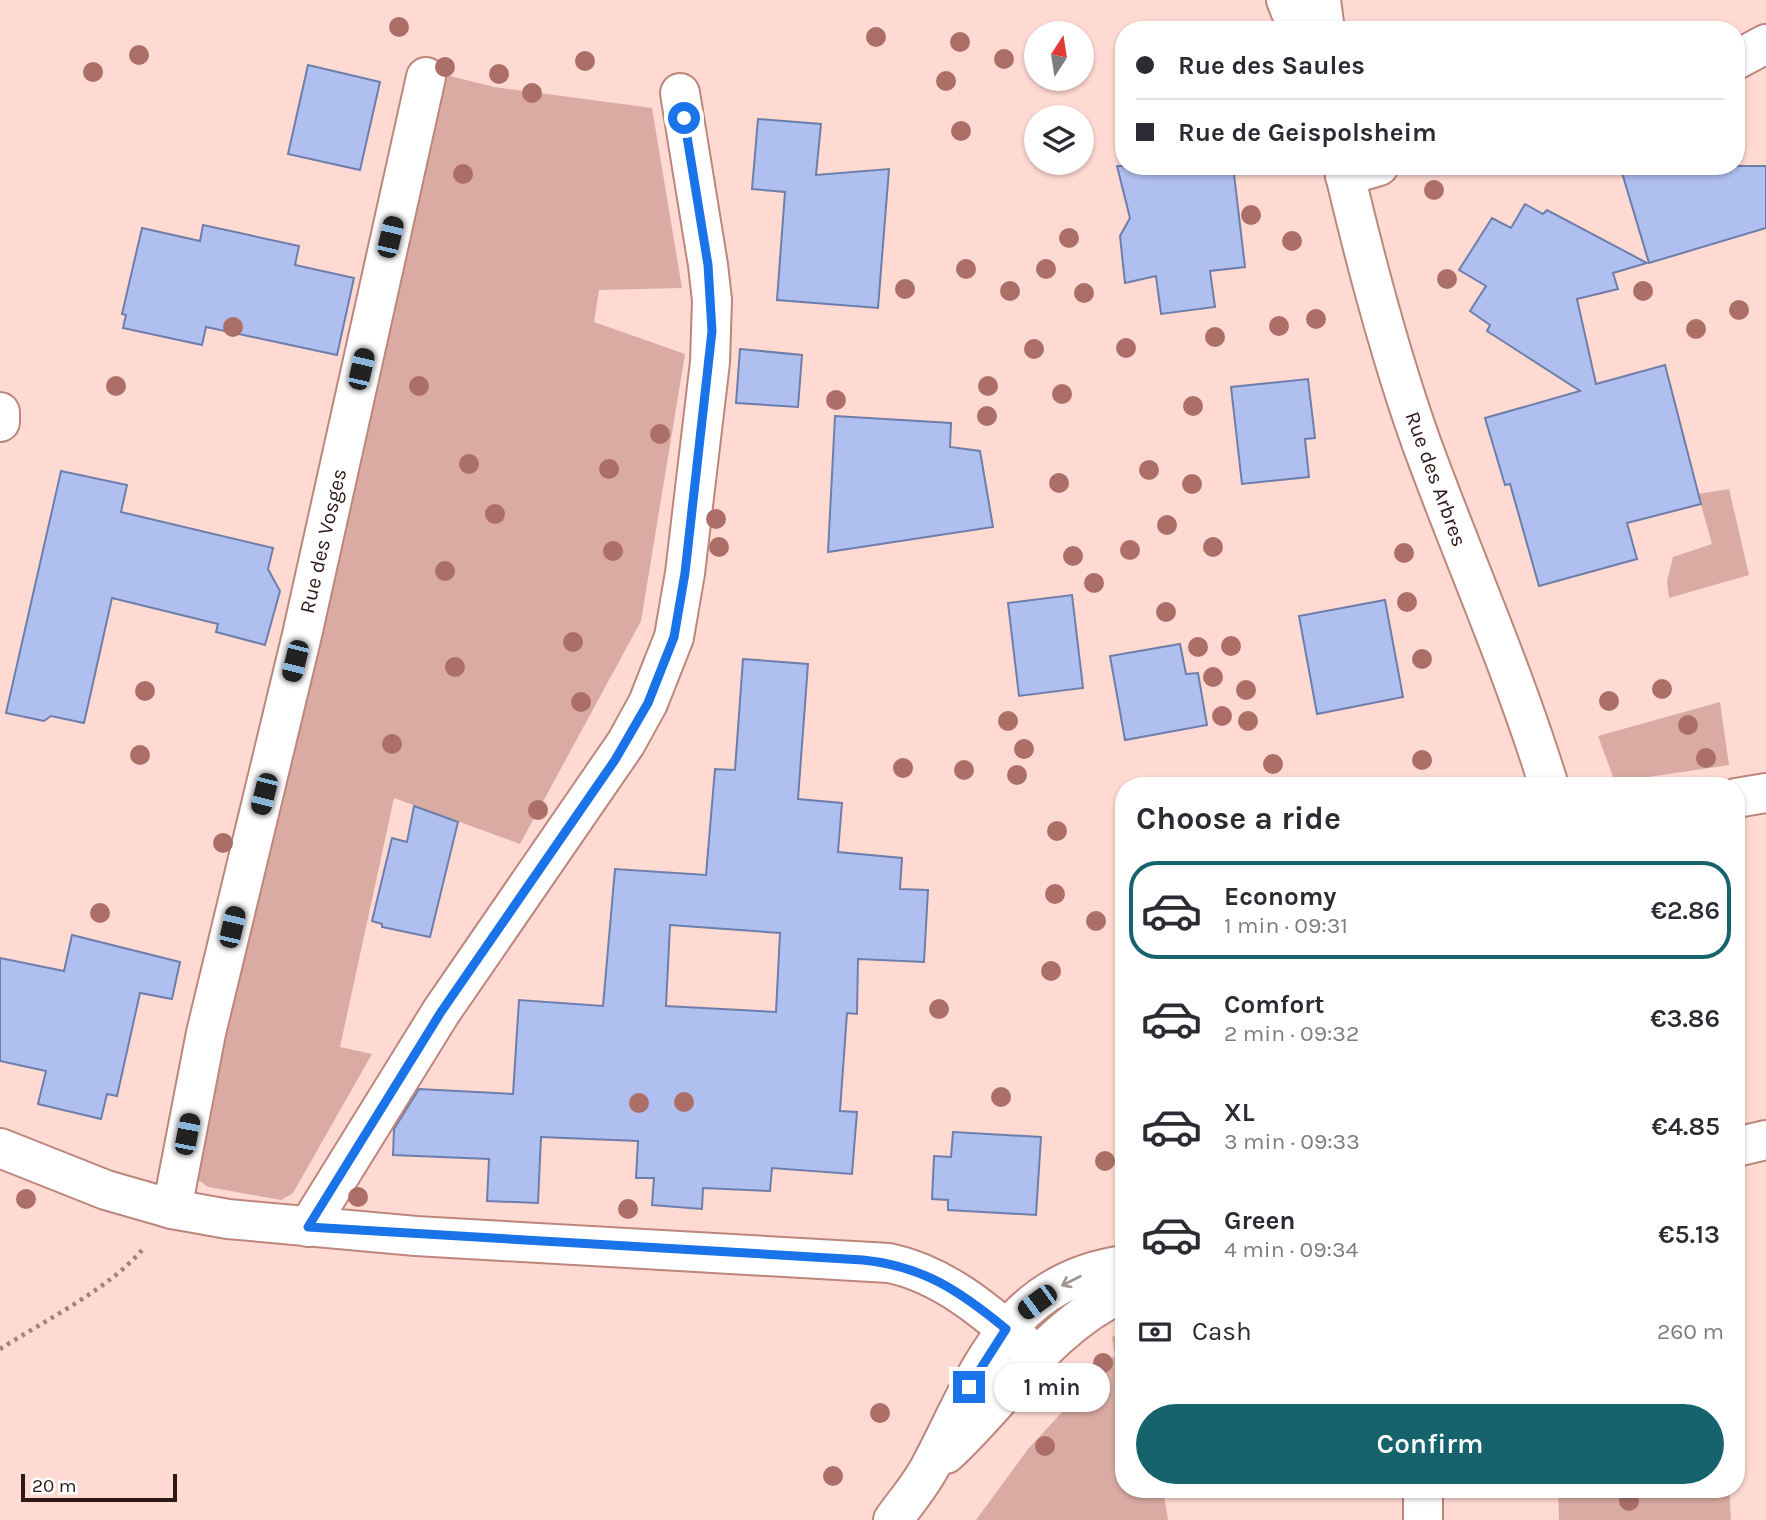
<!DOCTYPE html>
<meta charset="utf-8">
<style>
:root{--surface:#fff;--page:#f7f7f7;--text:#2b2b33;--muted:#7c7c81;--line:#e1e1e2;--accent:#16626d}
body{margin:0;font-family:Karla,sans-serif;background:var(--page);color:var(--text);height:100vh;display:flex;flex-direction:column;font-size:26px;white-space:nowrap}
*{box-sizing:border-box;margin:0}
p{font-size:23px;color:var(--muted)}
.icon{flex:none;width:38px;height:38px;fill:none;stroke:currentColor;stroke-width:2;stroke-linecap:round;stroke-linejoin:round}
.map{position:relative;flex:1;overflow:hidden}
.side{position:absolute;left:1115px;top:777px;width:630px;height:721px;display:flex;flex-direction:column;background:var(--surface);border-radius:28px;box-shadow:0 2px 5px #0004}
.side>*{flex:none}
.hud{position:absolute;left:1115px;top:21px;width:630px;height:154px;border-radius:28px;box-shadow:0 2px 5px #0004;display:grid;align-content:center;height:154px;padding:0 21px;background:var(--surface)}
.needle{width:46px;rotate:12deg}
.controls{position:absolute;left:1024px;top:21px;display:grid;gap:14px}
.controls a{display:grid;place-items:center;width:70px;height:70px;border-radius:50%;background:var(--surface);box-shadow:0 2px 5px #0004;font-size:35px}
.scale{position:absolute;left:21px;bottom:18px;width:156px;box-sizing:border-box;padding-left:7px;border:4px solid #2e1815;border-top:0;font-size:19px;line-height:24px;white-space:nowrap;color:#2e1815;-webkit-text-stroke:5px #fff;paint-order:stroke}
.end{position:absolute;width:32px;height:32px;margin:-16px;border:9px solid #1a73e8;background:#fff;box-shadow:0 0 0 4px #fff}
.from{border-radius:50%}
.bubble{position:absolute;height:49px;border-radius:24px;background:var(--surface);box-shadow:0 2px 5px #0004;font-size:23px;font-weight:600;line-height:49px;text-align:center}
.car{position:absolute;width:21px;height:42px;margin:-21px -10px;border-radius:9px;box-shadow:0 0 5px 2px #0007;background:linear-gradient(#222 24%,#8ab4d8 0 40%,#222 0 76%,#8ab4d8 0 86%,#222 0)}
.hud b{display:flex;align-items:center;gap:24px;height:66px;font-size:26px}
.hud b+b{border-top:2px solid var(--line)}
.hud i{width:18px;height:18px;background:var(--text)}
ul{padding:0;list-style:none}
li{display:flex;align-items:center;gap:21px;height:98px;margin:0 14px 10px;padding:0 7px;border:4px solid transparent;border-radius:28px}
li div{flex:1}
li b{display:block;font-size:26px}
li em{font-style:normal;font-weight:600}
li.active{border-color:var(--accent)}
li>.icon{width:63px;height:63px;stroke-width:1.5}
h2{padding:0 21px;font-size:32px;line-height:84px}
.pay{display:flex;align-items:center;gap:18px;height:77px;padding:0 21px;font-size:26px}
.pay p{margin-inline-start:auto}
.button{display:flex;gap:14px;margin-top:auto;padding:14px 21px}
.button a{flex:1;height:80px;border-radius:42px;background:var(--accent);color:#fff;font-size:28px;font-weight:600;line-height:80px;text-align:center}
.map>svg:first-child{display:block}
</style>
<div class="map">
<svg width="1766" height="1520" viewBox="0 0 1766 1520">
<rect width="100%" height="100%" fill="#ffdad3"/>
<g fill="#d9aba2">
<path d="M446,75L494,87L652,108L682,288L599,290L594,322L685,354L641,621L520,844L394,798L340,1047L372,1054L293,1193L281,1200L208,1187L196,1178L212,1075Z"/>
<path d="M1729,489L1749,575L1669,598L1667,581L1673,557L1712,544L1698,494Z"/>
<path d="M1720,702L1729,765L1615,782L1598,736Z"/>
<path d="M1123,1333L1124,1489H1163L1168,1520H976L1028,1449L1115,1355L1112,1337Z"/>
<path d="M1558,1489H1729L1731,1520H1559Z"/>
</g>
<g fill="#afbfef" stroke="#6e7eaa" stroke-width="2" fill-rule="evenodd">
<path d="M308,65L380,82L360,170L288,154Z"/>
<path d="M758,119L821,124L816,175L889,169L878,308L777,300L785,192L752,189Z"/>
<path d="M1117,166H1233L1245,267L1210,271L1215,307L1161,314L1156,276L1125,283L1120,236L1130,218Z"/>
<path d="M1620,166H1766V228L1649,263Z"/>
<path d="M1525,204L1543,214L1547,210L1647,263L1613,273L1618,289L1577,299L1596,384L1665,365L1701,504L1627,523L1637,559L1539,586L1510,484L1505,485L1485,418L1580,391L1487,331L1490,325L1470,311L1486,286L1459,270L1492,218L1511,228Z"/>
<path d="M203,225L299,246L295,265L354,278L337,355L206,327L202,345L123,328L126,315L122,314L142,228L200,241Z"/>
<path d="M740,349L802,355L798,407L736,403Z"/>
<path d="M1308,379L1315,438L1305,439L1309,477L1242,484L1231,387Z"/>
<path d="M835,416L951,423L950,447L980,451L993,527L828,552Z"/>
<path d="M61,471L127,485L121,512L273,548L268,569L280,591L265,645L216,632L218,624L112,598L84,723L51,716L44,721L6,713Z"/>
<path d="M1072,595L1083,688L1019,696L1008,603Z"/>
<path d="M1385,600L1403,697L1317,714L1299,616Z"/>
<path d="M1180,644L1186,674L1198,673L1207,725L1125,740L1110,656Z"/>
<path d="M743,659L808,664L798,799L842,803L838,852L902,858L900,889L928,890L924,962L858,959L857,1014L847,1013L840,1111L857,1112L852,1174L772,1168L770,1191L703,1188L702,1209L652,1205L654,1178H636L638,1141L541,1137L538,1203L487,1201L489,1159L393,1155L394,1129L419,1089L513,1094L519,1000L603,1006L615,869L706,875L715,769L735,770ZM670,925L780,933L776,1012L666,1006Z"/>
<path d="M414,806L458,822L430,937L382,927V924L372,921L392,838L407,842Z"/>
<path d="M72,935L180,962L172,999L140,993L117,1096L107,1094L101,1119L38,1104L46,1071L0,1061V958L64,971Z"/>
<path d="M953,1132L1041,1137L1036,1215L948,1210V1200L932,1199L934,1156L951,1157Z"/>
</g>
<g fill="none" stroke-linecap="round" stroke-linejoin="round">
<g stroke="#bd867c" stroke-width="42">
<g id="minor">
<path d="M1286,0L1298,30"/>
<path d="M1321,0L1325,30"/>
<path d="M1736,60L1766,44"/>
<path d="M1343,166C1365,260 1389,352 1421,442C1463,557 1513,669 1549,786"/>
<path d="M1345,176L1379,166"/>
<path d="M0,412V422"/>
<path d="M1736,798L1766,793"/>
<path d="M0,1148L106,1190L172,1209L228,1219L416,1236L889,1263C947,1275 992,1317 1036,1354"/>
<path d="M172,1209L206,1033L302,635L426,77"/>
<path d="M308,1227L441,1012L626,743L648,703L674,637L685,573L710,362L712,300L708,265L680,93"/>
<path d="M1423,1489V1520"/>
</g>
</g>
<g stroke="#bd867c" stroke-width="42">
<g id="major">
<path d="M1736,1147L1766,1140"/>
<path d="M946,1454C1006,1399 1047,1327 1124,1292"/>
<path d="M893,1520C905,1503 920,1486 930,1467C978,1377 1004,1282 1124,1265"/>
</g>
</g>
<path stroke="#a0817c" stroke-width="4.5" stroke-dasharray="3.5 5" stroke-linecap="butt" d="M0,1349C44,1321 109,1289 143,1249"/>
<use href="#minor" stroke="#fff" stroke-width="38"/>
<use href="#major" stroke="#fff" stroke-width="38"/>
</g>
<g fill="#ac6f68">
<circle cx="399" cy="27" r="10"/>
<circle cx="876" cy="37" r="10"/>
<circle cx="960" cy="42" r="10"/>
<circle cx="139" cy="55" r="10"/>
<circle cx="1004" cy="59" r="10"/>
<circle cx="585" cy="61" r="10"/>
<circle cx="445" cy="67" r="10"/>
<circle cx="93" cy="72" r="10"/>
<circle cx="499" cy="74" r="10"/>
<circle cx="946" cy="81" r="10"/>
<circle cx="532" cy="93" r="10"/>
<circle cx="961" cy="131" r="10"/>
<circle cx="463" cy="174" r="10"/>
<circle cx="1434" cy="190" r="10"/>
<circle cx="1251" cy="215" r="10"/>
<circle cx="1069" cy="238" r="10"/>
<circle cx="1292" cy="241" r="10"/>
<circle cx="966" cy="269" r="10"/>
<circle cx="1046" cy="269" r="10"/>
<circle cx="1447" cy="279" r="10"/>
<circle cx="905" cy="289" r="10"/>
<circle cx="1010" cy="291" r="10"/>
<circle cx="1643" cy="291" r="10"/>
<circle cx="1084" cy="293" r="10"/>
<circle cx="1739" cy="310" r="10"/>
<circle cx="1316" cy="319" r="10"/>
<circle cx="1279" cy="326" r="10"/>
<circle cx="233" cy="327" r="10"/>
<circle cx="1696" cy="329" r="10"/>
<circle cx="1215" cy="337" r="10"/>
<circle cx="1126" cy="348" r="10"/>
<circle cx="1034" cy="349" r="10"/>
<circle cx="116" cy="386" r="10"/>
<circle cx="419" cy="386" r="10"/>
<circle cx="988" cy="386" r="10"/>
<circle cx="1062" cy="394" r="10"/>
<circle cx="836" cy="400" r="10"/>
<circle cx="1193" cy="406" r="10"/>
<circle cx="987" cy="416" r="10"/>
<circle cx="660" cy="434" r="10"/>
<circle cx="469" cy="464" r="10"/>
<circle cx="609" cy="469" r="10"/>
<circle cx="1149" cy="470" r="10"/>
<circle cx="1059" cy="483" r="10"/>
<circle cx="1192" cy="484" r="10"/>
<circle cx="495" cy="514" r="10"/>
<circle cx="716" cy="519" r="10"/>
<circle cx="1167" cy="525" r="10"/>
<circle cx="719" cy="547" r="10"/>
<circle cx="1213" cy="547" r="10"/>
<circle cx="1130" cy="550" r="10"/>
<circle cx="613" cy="551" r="10"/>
<circle cx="1404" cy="553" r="10"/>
<circle cx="1073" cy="556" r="10"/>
<circle cx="445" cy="571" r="10"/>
<circle cx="1094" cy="583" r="10"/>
<circle cx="1407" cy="602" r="10"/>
<circle cx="1166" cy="612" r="10"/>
<circle cx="573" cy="642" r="10"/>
<circle cx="1231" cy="646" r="10"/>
<circle cx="1198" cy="647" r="10"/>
<circle cx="1422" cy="659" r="10"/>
<circle cx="455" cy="667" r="10"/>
<circle cx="1213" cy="677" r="10"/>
<circle cx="1662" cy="689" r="10"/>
<circle cx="1246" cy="690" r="10"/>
<circle cx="145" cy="691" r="10"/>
<circle cx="1609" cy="701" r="10"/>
<circle cx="581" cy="702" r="10"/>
<circle cx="1222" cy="716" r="10"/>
<circle cx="1008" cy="721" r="10"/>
<circle cx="1248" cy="721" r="10"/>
<circle cx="1688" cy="725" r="10"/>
<circle cx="392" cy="744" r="10"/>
<circle cx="1024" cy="749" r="10"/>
<circle cx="140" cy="755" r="10"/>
<circle cx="1706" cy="758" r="10"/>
<circle cx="1422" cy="760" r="10"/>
<circle cx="1273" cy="764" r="10"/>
<circle cx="903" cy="768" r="10"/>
<circle cx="964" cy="770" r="10"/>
<circle cx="1017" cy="775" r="10"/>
<circle cx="538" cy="810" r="10"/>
<circle cx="1057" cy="831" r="10"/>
<circle cx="223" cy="843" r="10"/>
<circle cx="1055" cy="894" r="10"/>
<circle cx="100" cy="913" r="10"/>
<circle cx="1096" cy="921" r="10"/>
<circle cx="1051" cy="971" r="10"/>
<circle cx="939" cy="1009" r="10"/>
<circle cx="1001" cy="1097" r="10"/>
<circle cx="684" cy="1102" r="10"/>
<circle cx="639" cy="1103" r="10"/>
<circle cx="1105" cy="1161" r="10"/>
<circle cx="358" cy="1197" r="10"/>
<circle cx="26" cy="1199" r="10"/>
<circle cx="628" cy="1209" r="10"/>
<circle cx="1103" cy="1363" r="10"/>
<circle cx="880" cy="1413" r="10"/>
<circle cx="1045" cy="1446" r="10"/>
<circle cx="833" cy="1476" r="10"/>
<circle cx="1629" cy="1501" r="10"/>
</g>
<defs><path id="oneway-shaft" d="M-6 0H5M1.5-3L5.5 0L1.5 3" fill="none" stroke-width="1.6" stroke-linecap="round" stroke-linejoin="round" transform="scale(1.75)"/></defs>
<use stroke="#a19796" href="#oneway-shaft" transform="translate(1071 1281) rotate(153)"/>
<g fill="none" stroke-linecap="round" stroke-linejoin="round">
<path stroke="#1a73e8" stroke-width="9" d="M684,118L708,265L712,331L685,573L674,637L648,703L615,760L441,1012L308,1227L863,1260C923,1266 960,1291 1006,1329L969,1387"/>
</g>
<g text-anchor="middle" stroke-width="5" stroke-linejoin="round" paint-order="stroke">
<g font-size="21" fill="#2e1815" stroke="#fff">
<text transform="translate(1436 479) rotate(70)" y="7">Rue des Arbres</text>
<text transform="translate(323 541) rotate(-77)" y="7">Rue des Vosges</text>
</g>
</g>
</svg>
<div class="controls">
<a><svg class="needle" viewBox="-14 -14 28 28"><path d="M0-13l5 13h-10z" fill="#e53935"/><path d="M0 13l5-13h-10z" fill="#7c7c81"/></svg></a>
<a><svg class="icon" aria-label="layers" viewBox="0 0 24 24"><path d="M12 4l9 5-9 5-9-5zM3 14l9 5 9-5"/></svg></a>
</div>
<div class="scale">20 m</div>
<i class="end from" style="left:684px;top:118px"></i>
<i class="end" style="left:969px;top:1387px"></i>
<div class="bubble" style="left:994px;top:1363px;width:116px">1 min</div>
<i class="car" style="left:390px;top:237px;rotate:13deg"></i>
<i class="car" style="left:361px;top:369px;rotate:13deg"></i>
<i class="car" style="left:295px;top:661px;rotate:194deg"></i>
<i class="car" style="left:264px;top:794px;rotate:194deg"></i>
<i class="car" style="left:232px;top:927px;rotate:13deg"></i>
<i class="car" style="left:187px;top:1134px;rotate:11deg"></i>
<i class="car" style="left:1037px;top:1302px;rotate:234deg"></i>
<div class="hud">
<b><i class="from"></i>Rue des Saules</b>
<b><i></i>Rue de Geispolsheim</b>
</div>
<section class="side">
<h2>Choose a ride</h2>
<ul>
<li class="active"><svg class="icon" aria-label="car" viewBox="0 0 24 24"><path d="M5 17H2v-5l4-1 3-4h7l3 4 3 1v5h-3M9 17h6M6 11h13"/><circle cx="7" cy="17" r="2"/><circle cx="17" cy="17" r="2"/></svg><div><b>Economy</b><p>1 min · 09:31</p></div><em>€2.86</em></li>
<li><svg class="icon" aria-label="car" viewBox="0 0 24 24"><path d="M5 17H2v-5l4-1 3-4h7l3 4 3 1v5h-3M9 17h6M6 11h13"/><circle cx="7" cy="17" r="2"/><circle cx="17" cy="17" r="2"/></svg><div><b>Comfort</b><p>2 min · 09:32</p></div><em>€3.86</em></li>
<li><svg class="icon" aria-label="car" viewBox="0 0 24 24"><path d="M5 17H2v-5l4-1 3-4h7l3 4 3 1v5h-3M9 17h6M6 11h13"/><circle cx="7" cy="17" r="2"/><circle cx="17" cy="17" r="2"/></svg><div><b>XL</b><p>3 min · 09:33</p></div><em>€4.85</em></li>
<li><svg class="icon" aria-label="car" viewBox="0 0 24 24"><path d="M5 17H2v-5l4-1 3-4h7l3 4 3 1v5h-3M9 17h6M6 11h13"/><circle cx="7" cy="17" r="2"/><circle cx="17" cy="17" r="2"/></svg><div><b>Green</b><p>4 min · 09:34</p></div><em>€5.13</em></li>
</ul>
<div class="pay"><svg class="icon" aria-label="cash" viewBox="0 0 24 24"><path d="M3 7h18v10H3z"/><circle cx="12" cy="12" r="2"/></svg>Cash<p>260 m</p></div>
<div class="button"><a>Confirm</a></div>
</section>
</div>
